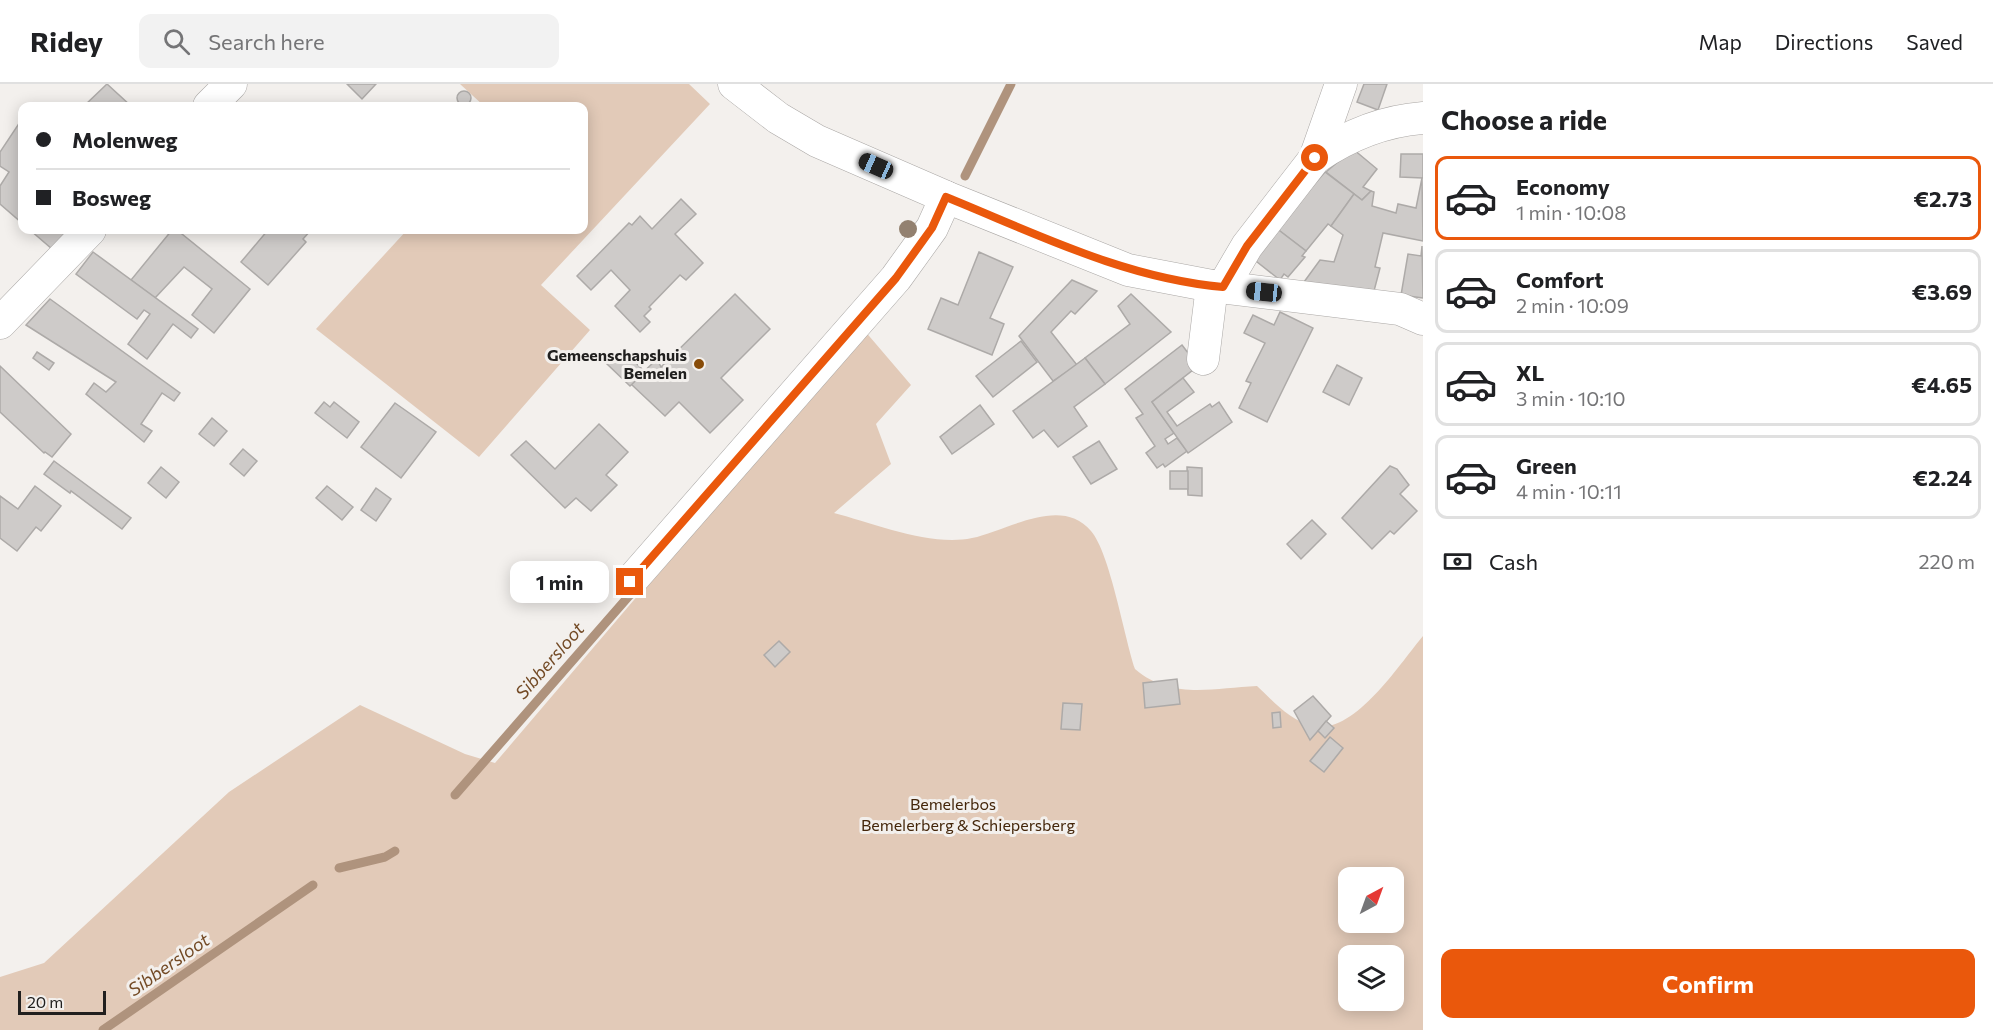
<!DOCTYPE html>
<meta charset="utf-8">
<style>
:root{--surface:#fff;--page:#f2f2f2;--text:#202124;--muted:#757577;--line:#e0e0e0;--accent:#ea580c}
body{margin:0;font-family:Commissioner,sans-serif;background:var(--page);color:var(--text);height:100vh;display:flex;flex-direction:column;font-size:22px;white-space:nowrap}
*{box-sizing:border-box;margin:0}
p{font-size:20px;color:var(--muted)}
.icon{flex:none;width:33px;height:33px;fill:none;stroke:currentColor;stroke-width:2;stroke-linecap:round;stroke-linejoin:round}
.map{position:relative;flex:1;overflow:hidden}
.panel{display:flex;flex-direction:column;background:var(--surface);width:570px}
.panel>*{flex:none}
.hud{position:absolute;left:18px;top:18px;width:570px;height:132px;border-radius:12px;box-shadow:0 3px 15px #0003;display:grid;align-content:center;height:132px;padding:0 18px;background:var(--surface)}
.needle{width:39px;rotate:41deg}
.buttons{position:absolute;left:1338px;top:783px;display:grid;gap:12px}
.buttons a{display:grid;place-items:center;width:66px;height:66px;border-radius:12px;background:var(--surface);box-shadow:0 3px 15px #0003;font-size:30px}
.scale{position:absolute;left:18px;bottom:15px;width:88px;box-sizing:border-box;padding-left:6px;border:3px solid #21201f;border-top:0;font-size:16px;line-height:21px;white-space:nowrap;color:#21201f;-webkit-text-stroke:4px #f3f0ed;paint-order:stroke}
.end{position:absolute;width:27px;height:27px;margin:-14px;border:8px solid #ea580c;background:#fff;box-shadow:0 0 0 3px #fff}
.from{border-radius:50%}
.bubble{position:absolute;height:42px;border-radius:12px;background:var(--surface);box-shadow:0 3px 15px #0003;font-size:20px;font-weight:700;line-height:42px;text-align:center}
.car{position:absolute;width:18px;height:36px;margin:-18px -9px;border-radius:8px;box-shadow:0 0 4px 2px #0007;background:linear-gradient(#222 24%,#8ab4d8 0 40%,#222 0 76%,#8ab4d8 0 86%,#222 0)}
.hud b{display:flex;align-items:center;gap:21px;height:57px;font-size:22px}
.hud b+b{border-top:2px solid var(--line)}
.hud i{width:15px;height:15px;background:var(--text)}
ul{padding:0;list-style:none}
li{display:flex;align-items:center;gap:18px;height:84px;margin:0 12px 9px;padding:0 6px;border:3px solid var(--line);border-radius:12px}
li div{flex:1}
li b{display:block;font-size:22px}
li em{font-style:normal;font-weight:700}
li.selected{border-color:var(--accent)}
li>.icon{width:54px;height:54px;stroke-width:1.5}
h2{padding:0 18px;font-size:27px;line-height:72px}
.pay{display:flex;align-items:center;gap:15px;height:66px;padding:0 18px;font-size:22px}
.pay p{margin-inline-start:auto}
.primary-button{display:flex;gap:12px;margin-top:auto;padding:12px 18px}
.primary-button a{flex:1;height:69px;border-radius:12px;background:var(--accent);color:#fff;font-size:24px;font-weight:700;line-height:69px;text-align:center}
header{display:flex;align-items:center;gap:36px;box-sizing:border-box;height:84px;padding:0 30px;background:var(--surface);border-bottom:2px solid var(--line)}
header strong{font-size:28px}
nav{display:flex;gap:33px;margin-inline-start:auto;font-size:21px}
.search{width:420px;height:54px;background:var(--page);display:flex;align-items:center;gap:15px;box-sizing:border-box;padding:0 21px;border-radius:12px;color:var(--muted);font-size:22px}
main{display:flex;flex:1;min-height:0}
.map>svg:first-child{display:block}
</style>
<header>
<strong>Ridey</strong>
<div class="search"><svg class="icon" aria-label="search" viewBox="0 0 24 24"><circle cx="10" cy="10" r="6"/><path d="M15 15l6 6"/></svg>Search here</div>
<nav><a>Map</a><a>Directions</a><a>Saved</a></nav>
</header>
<main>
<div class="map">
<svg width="1423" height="946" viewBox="0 0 1423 946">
<rect width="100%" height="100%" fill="#f3f0ed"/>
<g fill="#e2cab8" fill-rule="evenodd">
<path d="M460,0H689L710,20L541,201L590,246L479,373L316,245L407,146H584V22H484Z"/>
<path d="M864,246L911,301L876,340L891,380L834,429C873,439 931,463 972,454C1007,447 1061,411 1091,447C1110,469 1124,552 1135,585C1171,616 1212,604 1257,602C1273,617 1290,637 1313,642C1354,652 1400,579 1423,552V946H0V893L44,879L229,708L360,621L465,670L495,679ZM1348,794H1394V838H1348ZM1348,872H1394V916H1348Z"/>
</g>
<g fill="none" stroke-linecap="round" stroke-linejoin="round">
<g stroke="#af937d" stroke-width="9">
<path d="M965,92L1011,0"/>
<path d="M455,711L635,505"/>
<path d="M339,784L385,773L395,767"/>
<path d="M103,946L313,801"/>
</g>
</g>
<g fill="#cecbc9" stroke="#adaaa8" stroke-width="1.5">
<path d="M107,0L131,22H84Z"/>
<path d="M347,0H376L362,15Z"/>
<path d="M1364,0H1387L1378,26L1357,18Z"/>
<circle cx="464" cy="14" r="7"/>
<path d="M22,35V139L0,120V102L9,88L0,82V68Z"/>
<path d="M1353,65L1377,85L1363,103L1371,107L1362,116L1326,88Z"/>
<path d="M1401,70H1423V94L1400,93Z"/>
<path d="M1325,88L1354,110L1331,142L1328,140L1306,167L1276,144Z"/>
<path d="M1422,94L1423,157L1383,149L1375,183L1380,184L1374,207L1304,198L1320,176L1334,178L1343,151L1331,142L1354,110L1362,116L1371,107L1374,108L1372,122L1396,129L1398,120L1416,124Z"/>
<path d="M681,115L696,130L675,150L703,179L686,196L680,191L649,223L651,225L644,232L650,238L640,248L615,222L630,206L611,186L591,206L577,192L629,139L632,141L640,132L652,145Z"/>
<path d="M1276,144L1306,167L1302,172L1305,173L1288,193L1284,190L1280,196L1252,174Z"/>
<path d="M30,146H69L52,165Z"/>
<path d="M172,146H177L250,205L214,249L192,231L212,205L184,183L155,214L131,196Z"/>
<path d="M268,146H311L303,155L306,158L268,201L241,178Z"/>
<path d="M1422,162L1423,214L1401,211L1408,170L1421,172Z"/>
<path d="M93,168L198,245L191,254L173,240L147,275L128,260L150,230L144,226L137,235L76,190Z"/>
<path d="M979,168L1013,183L990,234L1004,240L992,271L928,245L941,214L958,221Z"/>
<path d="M1072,196L1097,207L1075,230L1071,227L1051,248L1077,281L1053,297L1019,252Z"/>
<path d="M735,210L770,245L721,294L743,316L710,349L679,318L665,332L631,300L657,275L661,283Z"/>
<path d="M1131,210L1171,248L1105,300L1085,274L1130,240L1118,222Z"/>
<path d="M50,215L180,309L174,317L162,309L141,340L152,347L144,358L86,310L94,299L106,308L116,298L26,241Z"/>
<path d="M1280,228L1313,244L1267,338L1239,324L1251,299L1246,297L1265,259L1244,249L1253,231L1274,241Z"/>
<path d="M1021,257L1037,278L993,313L976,292Z"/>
<path d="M1182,261L1198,282L1152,318L1174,349L1165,355L1168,360L1177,354L1187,367L1165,383L1163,380L1157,384L1146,369L1155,362L1136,334L1143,330L1125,305Z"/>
<path d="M622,265L645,288L630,302L607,280Z"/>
<path d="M37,268L54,279L49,286L33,274Z"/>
<path d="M1085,274L1105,300L1074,323L1087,342L1058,363L1044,346L1033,354L1013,327Z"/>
<path d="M1337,281L1362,294L1349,321L1323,308Z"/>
<path d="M0,282L71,350L52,373L45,368L44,369L0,328Z"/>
<path d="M1183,294L1194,308L1167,328L1177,342L1210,320L1212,323L1219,318L1232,338L1188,369L1152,318Z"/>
<path d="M324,318L330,323L334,318L359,338L347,354L315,329Z"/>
<path d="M395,319L436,348L401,394L361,363Z"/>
<path d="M980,321L994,340L952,370L940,353Z"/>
<path d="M212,334L227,347L214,362L199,350Z"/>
<path d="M599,340L628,368L606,391L617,401L591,427L576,414L565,424L511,371L526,357L555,385Z"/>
<path d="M1099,357L1117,385L1091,400L1073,373Z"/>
<path d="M243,365L257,377L244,392L230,380Z"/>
<path d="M54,377L131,434L122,445L71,407L70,409L44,390Z"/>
<path d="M1390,382L1397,385L1409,401L1400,410L1417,427L1394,450L1390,447L1372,465L1342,434Z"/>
<path d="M161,383L179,398L166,414L148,399Z"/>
<path d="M1187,383L1202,384V412L1188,411Z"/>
<rect x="1170" y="387" width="18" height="18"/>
<path d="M35,402L61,422L41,447L36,443L17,467L0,454V412L18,425Z"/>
<path d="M327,402L353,423L342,436L316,414Z"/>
<path d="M376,404L391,415L376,437L361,426Z"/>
<path d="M1312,436L1326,450L1301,475L1287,460Z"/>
<path d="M779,557L790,568L775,583L764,571Z"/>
<path d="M1177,595L1180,620L1145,624L1143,599Z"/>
<path d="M1313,612L1331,632L1310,656L1294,627Z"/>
<path d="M1063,619L1082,620L1080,646L1061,645Z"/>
<path d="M1280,628L1281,643L1273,644L1272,629Z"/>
<path d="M1326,637L1334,644L1325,654L1318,647Z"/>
<path d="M1330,653L1343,664L1324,688L1310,677Z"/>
</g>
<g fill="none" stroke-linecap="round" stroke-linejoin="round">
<g stroke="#aaa7a5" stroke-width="33">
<g id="minor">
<path d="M734,0L778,34L817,57L946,113L1128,186L1212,202L1400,225L1423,235"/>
<path d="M209,22L231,0"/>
<path d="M1315,74C1347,52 1383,37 1423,34"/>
<path d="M1223,203L1247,162L1315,74L1341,0"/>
<path d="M0,239L90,146"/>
<path d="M1203,275L1212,202"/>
<path d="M630,498L896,194L932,144L946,113"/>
</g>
</g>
<use href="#minor" stroke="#fff" stroke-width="32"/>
</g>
<circle fill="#938170" cx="908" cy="145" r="9"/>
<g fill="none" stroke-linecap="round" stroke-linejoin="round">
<path stroke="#ea580c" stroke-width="8" d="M630,498L896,194L932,144L946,113C1037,150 1124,194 1223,203L1247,162L1315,74"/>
</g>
<circle fill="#884c09" stroke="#f3f0ed" stroke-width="2" cx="699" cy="280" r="6"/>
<g text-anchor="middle" stroke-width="6" stroke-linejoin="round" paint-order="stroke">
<g font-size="16" font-weight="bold" fill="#21201f" stroke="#f3f0ed" text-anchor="end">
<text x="687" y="277">Gemeenschapshuis<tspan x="687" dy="18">Bemelen</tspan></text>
</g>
<g font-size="16" fill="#44260a" stroke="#f3f0ed">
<text x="953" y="726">Bemelerbos</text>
<text x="968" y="747">Bemelerberg &amp; Schiepersberg</text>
</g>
<g font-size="18" font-style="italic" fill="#734a25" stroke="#f3f0ed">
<text transform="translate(550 577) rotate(-49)" y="6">Sibbersloot</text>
<text transform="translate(169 881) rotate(-35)" y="6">Sibbersloot</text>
</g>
</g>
</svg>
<div class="buttons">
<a><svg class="needle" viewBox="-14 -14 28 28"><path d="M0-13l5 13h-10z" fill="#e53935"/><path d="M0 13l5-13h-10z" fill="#757577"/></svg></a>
<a><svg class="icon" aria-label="layers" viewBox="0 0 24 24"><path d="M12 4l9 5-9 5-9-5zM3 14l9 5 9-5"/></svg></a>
</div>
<div class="scale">20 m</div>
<i class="end from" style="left:1315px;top:74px"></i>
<i class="end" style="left:630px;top:498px"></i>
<div class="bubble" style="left:510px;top:477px;width:99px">1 min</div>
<i class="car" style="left:876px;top:82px;rotate:294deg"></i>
<i class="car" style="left:1264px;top:208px;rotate:276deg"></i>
<div class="hud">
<b><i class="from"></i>Molenweg</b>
<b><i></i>Bosweg</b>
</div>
</div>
<section class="panel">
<h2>Choose a ride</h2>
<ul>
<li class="selected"><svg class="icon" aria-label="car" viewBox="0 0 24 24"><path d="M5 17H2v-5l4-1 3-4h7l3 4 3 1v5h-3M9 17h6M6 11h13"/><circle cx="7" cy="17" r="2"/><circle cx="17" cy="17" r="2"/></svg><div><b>Economy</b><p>1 min · 10:08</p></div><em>€2.73</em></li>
<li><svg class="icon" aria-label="car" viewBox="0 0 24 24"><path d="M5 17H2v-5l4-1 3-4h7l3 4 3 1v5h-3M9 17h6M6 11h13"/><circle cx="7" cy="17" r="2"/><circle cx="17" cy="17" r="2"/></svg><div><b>Comfort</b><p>2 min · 10:09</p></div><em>€3.69</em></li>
<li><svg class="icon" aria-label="car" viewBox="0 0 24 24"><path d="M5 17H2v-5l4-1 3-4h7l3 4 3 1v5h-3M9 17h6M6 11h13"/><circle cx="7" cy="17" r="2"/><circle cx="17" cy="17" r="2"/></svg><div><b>XL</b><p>3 min · 10:10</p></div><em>€4.65</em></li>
<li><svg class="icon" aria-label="car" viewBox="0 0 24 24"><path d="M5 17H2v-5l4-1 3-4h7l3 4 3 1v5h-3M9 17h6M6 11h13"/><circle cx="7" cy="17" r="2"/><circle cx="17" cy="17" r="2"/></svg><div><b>Green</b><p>4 min · 10:11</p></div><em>€2.24</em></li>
</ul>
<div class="pay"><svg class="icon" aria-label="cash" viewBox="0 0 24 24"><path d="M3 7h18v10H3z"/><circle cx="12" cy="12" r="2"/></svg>Cash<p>220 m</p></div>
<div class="primary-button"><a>Confirm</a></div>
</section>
</main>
